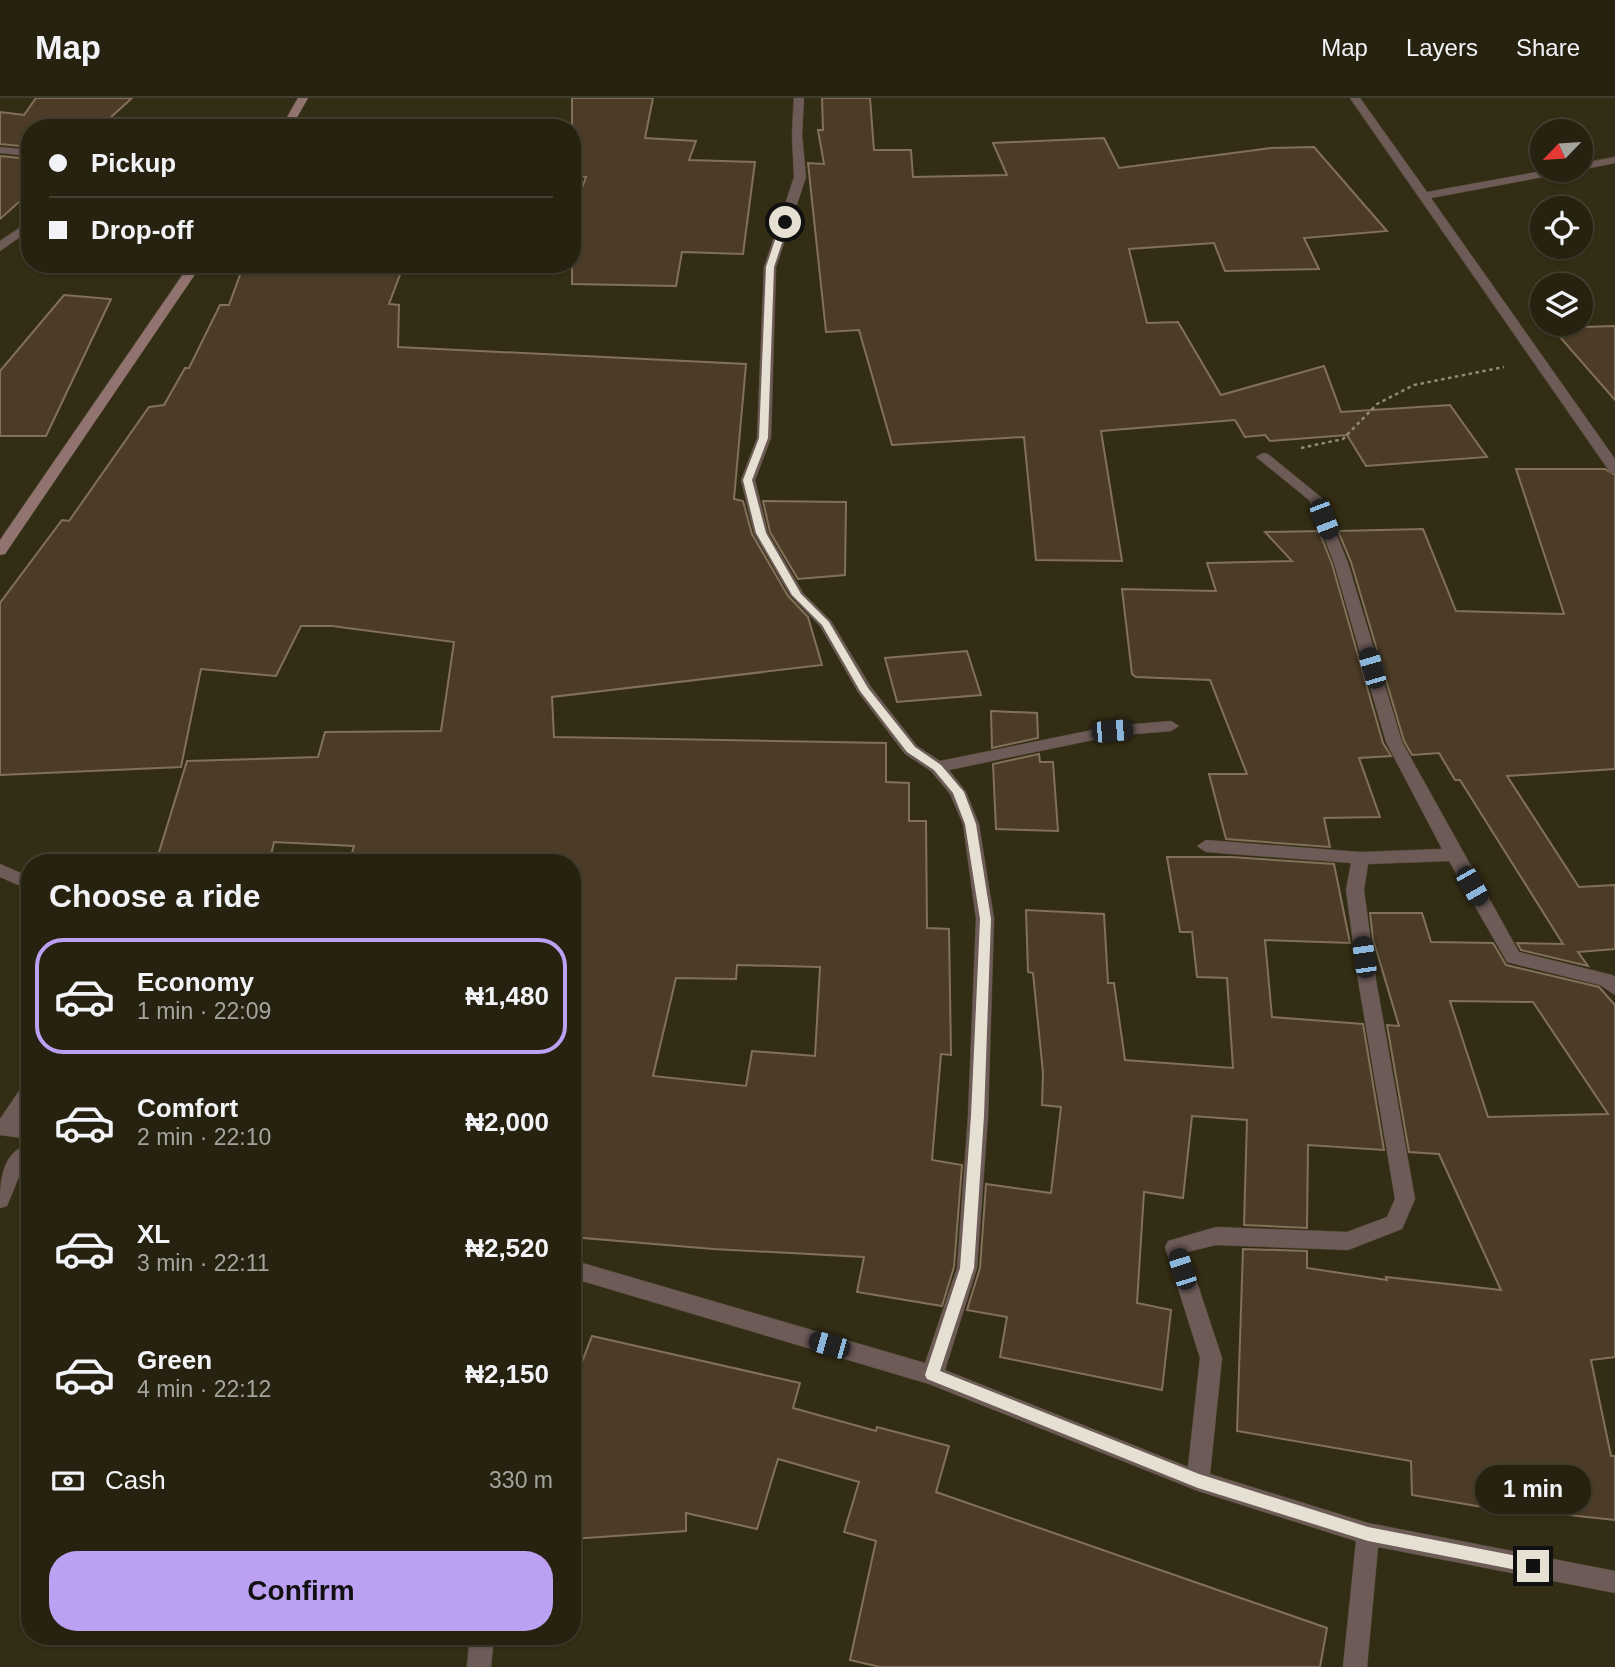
<!DOCTYPE html>
<meta charset="utf-8">
<style>
:root{--surface:#272210;--page:#2f2a19;--text:#f1f3f6;--muted:#a4a49f;--line:#433f30;--accent:#bca0f2}
body{margin:0;font-family:Arial,sans-serif;background:var(--page);color:var(--text);height:100vh;display:flex;flex-direction:column;font-size:26px;white-space:nowrap}
*{box-sizing:border-box;margin:0}
p{font-size:23px;color:var(--muted)}
.icon{flex:none;width:38px;height:38px;fill:none;stroke:currentColor;stroke-width:2;stroke-linecap:round;stroke-linejoin:round}
.map{position:relative;flex:1;overflow:hidden}
.sheet{position:absolute;left:21px;top:756px;width:560px;height:791px;display:flex;flex-direction:column;background:var(--surface);border-radius:28px;box-shadow:0 2px 5px #0004,0 0 0 2px var(--line)}
.sheet>*{flex:none}
.guide{position:absolute;left:21px;top:21px;width:560px;height:154px;border-radius:28px;box-shadow:0 2px 5px #0004,0 0 0 2px var(--line);display:grid;align-content:center;height:154px;padding:0 28px;background:var(--surface)}
.needle{width:46px;rotate:245deg}
.tools{position:absolute;left:1530px;top:21px;display:grid;gap:14px}
.tools a{display:grid;place-items:center;width:63px;height:63px;border-radius:50%;background:var(--surface);box-shadow:0 2px 5px #0004,0 0 0 2px var(--line);font-size:35px}
.end{position:absolute;width:32px;height:32px;margin:-16px;border:9px solid #e5e0d2;background:#111;box-shadow:0 0 0 4px #111}
.from{border-radius:50%}
.bubble{position:absolute;height:49px;border-radius:24px;background:var(--surface);box-shadow:0 2px 5px #0004,0 0 0 2px var(--line);font-size:23px;font-weight:800;line-height:49px;text-align:center}
.car{position:absolute;width:21px;height:42px;margin:-21px -10px;border-radius:9px;box-shadow:0 0 5px 2px #0007;background:linear-gradient(#222 24%,#8ab4d8 0 40%,#222 0 76%,#8ab4d8 0 86%,#222 0)}
.guide b{display:flex;align-items:center;gap:24px;height:66px;font-size:26px}
.guide b+b{border-top:2px solid var(--line)}
.guide i{width:18px;height:18px;background:var(--text)}
ul{padding:0;list-style:none}
li{display:flex;align-items:center;gap:21px;height:116px;margin:0 14px 10px;padding:0 14px;border:4px solid transparent;border-radius:28px}
li div{flex:1}
li b{display:block;font-size:26px}
li em{font-style:normal;font-weight:800}
li.active{border-color:var(--accent)}
li>.icon{width:63px;height:63px;stroke-width:1.5}
h2{padding:0 28px;font-size:32px;line-height:84px}
.pay{display:flex;align-items:center;gap:18px;height:77px;padding:0 28px;font-size:26px}
.pay p{margin-inline-start:auto}
.primary-button{display:flex;gap:14px;margin-top:auto;padding:14px 28px}
.primary-button a{flex:1;height:80px;border-radius:28px;background:var(--accent);color:#111;font-size:28px;font-weight:800;line-height:80px;text-align:center}
header{display:flex;align-items:center;gap:42px;box-sizing:border-box;height:98px;padding:0 35px;background:var(--surface);border-bottom:2px solid var(--line)}
header strong{font-size:33px}
nav{display:flex;gap:38px;margin-inline-start:auto;font-size:24px}
.map>svg:first-child{display:block}
</style>
<header>
<strong>Map</strong>
<nav><a>Map</a><a>Layers</a><a>Share</a></nav>
</header>
<div class="map">
<svg width="1615" height="1569" viewBox="0 0 1615 1569">
<rect width="100%" height="100%" fill="#342d15"/>
<g fill="#4c3c27" stroke="#82705a" stroke-width="2" fill-rule="evenodd">
<path d="M36,0H132L99,30H30V49L0,46V14L24,17Z"/>
<path d="M572,0H653L645,40L696,43L689,62L755,64L743,156L682,154L676,188L572,186V118L586,79L572,78Z"/>
<path d="M822,0H870L874,52H911L913,79L1007,77L993,45L1104,40L1119,70L1271,50L1314,49L1387,133L1304,140L1319,171L1225,173L1214,145L1129,151L1147,225L1178,224L1221,297L1324,268L1341,314L1450,307L1487,359L1366,368L1347,337L1270,343L1265,337L1245,339L1235,322L1101,333L1122,463L1036,462L1024,339L892,347L859,232L826,234L808,65L824,66L818,32H823Z"/>
<path d="M0,58L30,61V94L0,121Z"/>
<path d="M244,166H404L389,206L399,207L398,249L746,266L734,401L743,403L752,436L788,498L808,519L822,567L552,599L554,639L886,645V684L909,685V723H926L927,830L949,831L951,957L941,956L932,1062L962,1067L954,1169L942,1208L857,1194L864,1159L713,1151L572,1139V765H349L354,748L274,744L270,762L156,764L187,663L318,659L325,634L441,633L454,544L332,528H301L276,578L201,571L181,669L0,677V505L62,422L69,423L149,309L164,307L185,270H189L220,207H229ZM737,867L820,869L815,958L752,953L746,988L653,978L676,880L736,881Z"/>
<path d="M64,197L111,201L46,338H0V273Z"/>
<path d="M1615,228V302L1552,230Z"/>
<path d="M1516,371H1605L1615,377V671L1507,678L1579,789L1615,787V851L1578,854L1588,868L1521,852L1517,845L1563,846L1460,682H1455L1439,655L1412,657L1404,643L1351,464L1338,433L1423,431L1456,513L1564,516Z"/>
<path d="M763,403L846,404L845,477L798,481L770,434Z"/>
<path d="M1319,433L1332,466L1383,645L1391,658L1359,660L1380,719L1324,720L1330,749L1226,741L1209,676H1247L1210,582L1136,579L1132,576L1122,491L1216,493L1207,465L1292,463L1265,434Z"/>
<path d="M967,553L981,597L897,604L885,560Z"/>
<path d="M991,613L1037,615L1038,640L992,650Z"/>
<path d="M1039,656L1040,664H1053L1058,733L996,731L993,666Z"/>
<path d="M1167,759H1231L1334,766L1350,845L1265,842L1272,919L1363,926L1384,1052L1308,1047L1307,1130L1244,1127L1247,1022L1192,1018L1183,1100L1144,1094L1137,1205L1171,1212L1162,1292L1000,1259L1007,1219L967,1212L980,1170L986,1086L1051,1095L1061,1009L1042,1007L1043,975L1033,875L1028,874L1026,812L1104,816L1108,885H1114L1125,962L1233,970L1227,880L1197,879L1192,834H1180Z"/>
<path d="M1370,815H1422L1431,844L1493,845L1506,867L1599,889L1615,907V1259L1591,1262L1611,1358H1615V1422L1512,1411V1414L1412,1397L1411,1363L1237,1333L1243,1151L1307,1153V1170L1387,1182L1386,1179L1501,1192L1439,1056L1409,1054L1387,927L1399,928L1373,841ZM1450,903L1533,904L1608,1016L1488,1019Z"/>
<path d="M592,1238L800,1285L793,1310L876,1333L877,1329L949,1348L936,1394L1327,1530L1320,1569H880L850,1562L876,1443L844,1434L859,1384L778,1361L757,1431L686,1415V1433L572,1441V1290Z"/>
</g>
<g fill="none" stroke-linecap="round" stroke-linejoin="round">
<g stroke="#504a33" stroke-width="1">
<g id="street">
<path d="M794,0H804L802,37L806,79L776,169L771,340L755,382L768,435L803,495L831,523L871,589L917,648L940,663L1112,628L1171,623L1179,628L1171,633L1112,638L949,672L966,694L979,726L994,821L988,1018L977,1170L945,1272L1188,1369L1200,1260L1165,1149L1168,1143L1216,1129L1347,1134L1387,1119L1395,1101L1358,882L1346,792L1351,765L1206,754L1197,748L1206,742L1360,754L1442,751L1386,644L1334,465L1312,408L1309,402L1256,359L1263,355L1268,356L1322,400L1348,465L1402,644L1519,854L1612,877L1615,879V897L1600,887L1507,864L1449,763L1368,766L1364,792L1376,882L1415,1101L1402,1131L1348,1152L1216,1147L1187,1154L1222,1260L1210,1376L1368,1425L1615,1473V1495L1378,1449L1367,1569H1343L1356,1443L1198,1393L929,1286L572,1180V1162L925,1265L957,1170L968,1018L976,821L963,726L950,696L931,673L905,656L858,594L820,528L790,497L754,435L741,382L757,340L764,169L794,79L792,37Z"/>
<path d="M1350,0H1360L1427,94L1548,72H1569L1564,75L1431,100L1615,361V375L1610,374Z"/>
<path d="M0,49L30,52V58L0,55Z"/>
<path d="M1615,59V65L1580,72H1578H1580V66Z"/>
<path d="M30,123V132L0,153V143Z"/>
<path d="M0,766L30,779V792L0,779Z"/>
<path d="M30,985V1009L21,1024L30,1025V1041L0,1037V1021L23,987Z"/>
<path d="M30,1045V1066L20,1076L7,1108L0,1110C0,1085 0,1055 30,1045Z"/>
<path d="M470,1538H494L491,1569H467Z"/>
</g>
</g>
<g stroke="#504a33" stroke-width="1">
<g id="secondary">
<path d="M298,0H308L291,30H281Z"/>
<path d="M190,166H202L5,456L0,457V442Z"/>
</g>
</g>
<path stroke="#908a77" stroke-width="2.5" stroke-dasharray="3.5 3.5" stroke-linecap="butt" d="M1301,350L1343,341L1377,306L1414,287L1504,269"/>
<use href="#street" fill="#6d5b58" fill-rule="evenodd"/>
<use href="#secondary" fill="#91746f" fill-rule="evenodd"/>
</g>
<path fill="#e5e0d2" d="M785,122L789,124L774,169L768,340L752,382L766,435L801,496L829,524L868,590L915,649L941,667L964,694L976,726L991,821L984,1018L974,1170L940,1273L1199,1376L1368,1429L1533,1461L1538,1463V1473L1533,1475L1368,1443L1198,1390L927,1281L925,1277L960,1170L971,1018L980,821L965,726L953,695L934,672L907,654L860,593L822,527L792,497L756,435L743,382L759,340L766,169L781,124Z"/>
</svg>
<div class="tools">
<a><svg class="needle" viewBox="-14 -14 28 28"><path d="M0-13l5 13h-10z" fill="#e53935"/><path d="M0 13l5-13h-10z" fill="#a4a49f"/></svg></a>
<a><svg class="icon" aria-label="locate" viewBox="0 0 24 24"><circle cx="12" cy="12" r="6"/><path d="M12 2v4M12 18v4M2 12h4M18 12h4"/></svg></a>
<a><svg class="icon" aria-label="layers" viewBox="0 0 24 24"><path d="M12 4l9 5-9 5-9-5zM3 14l9 5 9-5"/></svg></a>
</div>
<i class="end from" style="left:785px;top:124px"></i>
<i class="end" style="left:1533px;top:1468px"></i>
<div class="bubble" style="left:1475px;top:1367px;width:116px">1 min</div>
<i class="car" style="left:1324px;top:421px;rotate:159deg"></i>
<i class="car" style="left:1372px;top:570px;rotate:344deg"></i>
<i class="car" style="left:1112px;top:633px;rotate:85deg"></i>
<i class="car" style="left:1472px;top:788px;rotate:150deg"></i>
<i class="car" style="left:1364px;top:859px;rotate:352deg"></i>
<i class="car" style="left:1182px;top:1171px;rotate:342deg"></i>
<i class="car" style="left:829px;top:1247px;rotate:286deg"></i>
<div class="guide">
<b><i class="from"></i>Pickup</b>
<b><i></i>Drop-off</b>
</div>
<section class="sheet">
<h2>Choose a ride</h2>
<ul>
<li class="active"><svg class="icon" aria-label="car" viewBox="0 0 24 24"><path d="M5 17H2v-5l4-1 3-4h7l3 4 3 1v5h-3M9 17h6M6 11h13"/><circle cx="7" cy="17" r="2"/><circle cx="17" cy="17" r="2"/></svg><div><b>Economy</b><p>1 min · 22:09</p></div><em>₦1,480</em></li>
<li><svg class="icon" aria-label="car" viewBox="0 0 24 24"><path d="M5 17H2v-5l4-1 3-4h7l3 4 3 1v5h-3M9 17h6M6 11h13"/><circle cx="7" cy="17" r="2"/><circle cx="17" cy="17" r="2"/></svg><div><b>Comfort</b><p>2 min · 22:10</p></div><em>₦2,000</em></li>
<li><svg class="icon" aria-label="car" viewBox="0 0 24 24"><path d="M5 17H2v-5l4-1 3-4h7l3 4 3 1v5h-3M9 17h6M6 11h13"/><circle cx="7" cy="17" r="2"/><circle cx="17" cy="17" r="2"/></svg><div><b>XL</b><p>3 min · 22:11</p></div><em>₦2,520</em></li>
<li><svg class="icon" aria-label="car" viewBox="0 0 24 24"><path d="M5 17H2v-5l4-1 3-4h7l3 4 3 1v5h-3M9 17h6M6 11h13"/><circle cx="7" cy="17" r="2"/><circle cx="17" cy="17" r="2"/></svg><div><b>Green</b><p>4 min · 22:12</p></div><em>₦2,150</em></li>
</ul>
<div class="pay"><svg class="icon" aria-label="cash" viewBox="0 0 24 24"><path d="M3 7h18v10H3z"/><circle cx="12" cy="12" r="2"/></svg>Cash<p>330 m</p></div>
<div class="primary-button"><a>Confirm</a></div>
</section>
</div>
